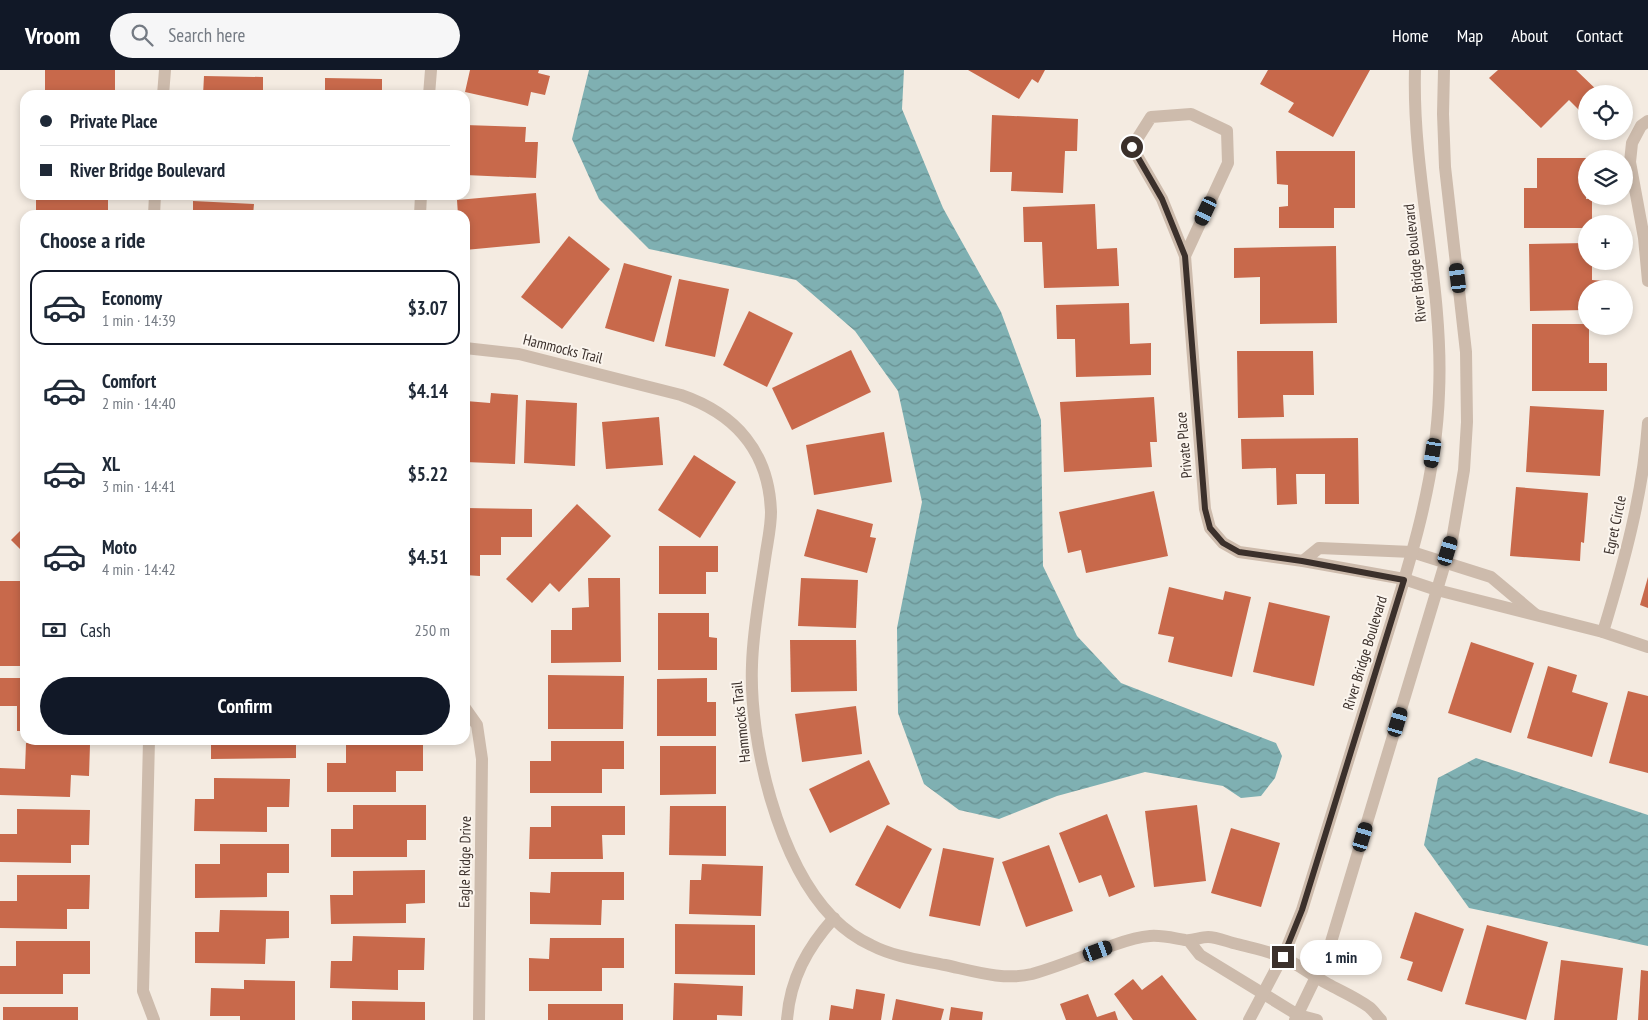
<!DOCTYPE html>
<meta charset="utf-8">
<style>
:root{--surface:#fff;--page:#f6f6f7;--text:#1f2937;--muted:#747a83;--line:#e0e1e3;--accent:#111827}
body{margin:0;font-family:"PT Sans Narrow",sans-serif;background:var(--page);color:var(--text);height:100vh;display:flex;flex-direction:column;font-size:19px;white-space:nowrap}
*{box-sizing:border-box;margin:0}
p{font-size:16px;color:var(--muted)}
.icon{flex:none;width:28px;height:28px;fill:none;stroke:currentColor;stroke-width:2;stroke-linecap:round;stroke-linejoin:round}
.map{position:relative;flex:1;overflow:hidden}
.sheet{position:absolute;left:20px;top:140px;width:450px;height:535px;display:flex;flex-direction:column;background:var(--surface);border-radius:15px;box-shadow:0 2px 8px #0003}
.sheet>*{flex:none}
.hud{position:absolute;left:20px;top:20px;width:450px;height:110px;border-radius:15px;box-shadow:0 2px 8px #0003;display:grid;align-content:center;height:110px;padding:0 20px;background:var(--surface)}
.controls{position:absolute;left:1578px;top:15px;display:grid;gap:10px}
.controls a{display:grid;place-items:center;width:55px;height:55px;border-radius:50%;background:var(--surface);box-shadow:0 2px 8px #0003;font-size:25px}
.end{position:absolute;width:22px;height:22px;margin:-11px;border:6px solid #3b302b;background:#fff;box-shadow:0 0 0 2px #fff}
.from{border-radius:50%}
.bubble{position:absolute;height:35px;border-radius:18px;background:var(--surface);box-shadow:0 2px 8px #0003;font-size:16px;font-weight:700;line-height:35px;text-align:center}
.car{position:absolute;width:15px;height:30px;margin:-15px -8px;border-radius:6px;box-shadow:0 0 4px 1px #0007;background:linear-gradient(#222 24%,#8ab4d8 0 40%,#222 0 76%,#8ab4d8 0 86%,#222 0)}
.hud b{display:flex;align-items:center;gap:18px;height:48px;font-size:19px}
.hud b+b{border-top:1px solid var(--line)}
.hud i{width:12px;height:12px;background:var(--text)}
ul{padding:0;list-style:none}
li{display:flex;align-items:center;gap:15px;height:75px;margin:0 10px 8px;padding:0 10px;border:2px solid transparent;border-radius:15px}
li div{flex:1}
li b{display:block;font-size:19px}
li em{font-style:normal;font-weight:700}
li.current{border-color:var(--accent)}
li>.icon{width:45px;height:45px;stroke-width:1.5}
h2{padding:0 20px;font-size:22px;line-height:60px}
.pay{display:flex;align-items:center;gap:12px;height:55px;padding:0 20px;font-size:19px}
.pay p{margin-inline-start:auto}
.primary-button{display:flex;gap:10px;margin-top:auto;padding:10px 20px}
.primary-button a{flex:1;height:58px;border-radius:30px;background:var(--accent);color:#fff;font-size:20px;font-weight:700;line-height:58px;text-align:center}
header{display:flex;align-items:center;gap:30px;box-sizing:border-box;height:70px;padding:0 25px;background:var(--accent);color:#fff}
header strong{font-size:24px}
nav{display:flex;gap:28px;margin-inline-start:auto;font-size:18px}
.search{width:350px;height:45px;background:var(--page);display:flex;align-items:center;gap:12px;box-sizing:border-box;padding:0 18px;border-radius:28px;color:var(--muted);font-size:19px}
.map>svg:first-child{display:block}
</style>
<header>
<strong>Vroom</strong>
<div class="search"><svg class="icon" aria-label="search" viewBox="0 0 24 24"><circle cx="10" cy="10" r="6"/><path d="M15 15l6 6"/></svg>Search here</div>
<nav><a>Home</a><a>Map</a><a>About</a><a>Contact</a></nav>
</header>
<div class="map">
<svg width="1648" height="950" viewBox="0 0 1648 950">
<defs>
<pattern id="water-waves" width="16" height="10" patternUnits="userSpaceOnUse" patternTransform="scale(1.25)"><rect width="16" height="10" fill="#7fb0b2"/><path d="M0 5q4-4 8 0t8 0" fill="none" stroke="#699091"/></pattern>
</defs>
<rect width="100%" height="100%" fill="#f4ebe1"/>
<g fill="url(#water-waves)">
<path d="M589,0H904L902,39L943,138L1001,242L1041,350L1043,496L1077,566L1121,613L1276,673L1282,686L1275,708L1261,726L1241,728L1223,716L1145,702L1057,726L999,749L959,740L924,714L898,643L897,558L922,432L898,321L855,261L796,210L649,179L599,129L572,69Z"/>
<path d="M1476,688L1648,745V876L1469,838L1424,775L1438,708Z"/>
</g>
<g fill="#c8694b">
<rect x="45" y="0" width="70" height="25"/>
<path d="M470,0H539L538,3L550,6L545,25L531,22L528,36L465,22Z"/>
<path d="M968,0H1045L1038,13L1032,9L1019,29Z"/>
<path d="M1268,0H1370L1333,67L1288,42L1294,33L1260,14Z"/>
<path d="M1498,0H1576L1601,24H1586V47L1569,30L1541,58L1489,8Z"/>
<path d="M204,6L263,7V22L276,23V25H203Z"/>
<path d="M325,8L382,9V25H325Z"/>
<path d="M992,45L1078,49L1077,81H1065L1063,123L1011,121L1012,102H990Z"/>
<path d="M465,55L526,57L525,72H538L536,108L465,105Z"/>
<path d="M1276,81H1355V138H1334V158H1279V137L1288,136V115L1277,114Z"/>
<path d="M1537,88H1586V129H1592V154H1586V158H1524V118H1537Z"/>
<path d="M536,123L540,173L465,180V145H458L457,130Z"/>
<rect x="36" y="125" width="72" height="20"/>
<path d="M193,131L254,134L253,145H193Z"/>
<path d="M1095,134L1097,179L1117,178L1119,216L1044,218L1042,172H1024L1023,137Z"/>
<path d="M569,166L610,199L562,259L521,227Z"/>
<rect x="22" y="169" width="3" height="50"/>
<path d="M1586,173V191H1592V210L1605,211V219H1586V240L1530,241L1529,174Z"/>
<path d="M1336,176L1337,253L1260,254V207L1234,208V178Z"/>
<path d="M624,193L672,206L654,272L605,258Z"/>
<path d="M679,209L729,219L715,287L665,276Z"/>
<rect x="21" y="229" width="4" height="50"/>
<path d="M1129,233L1130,274L1151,273V305L1076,307L1075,269H1057L1056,235Z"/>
<path d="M749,241L793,263L767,317L723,295Z"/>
<path d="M1532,254H1586V256H1589V293H1607V321H1532Z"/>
<path d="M851,280L871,322L792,360L772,318Z"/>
<path d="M1237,281H1313L1314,325H1283L1284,347L1238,348Z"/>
<path d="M491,323L518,325L515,394L465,392L466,331L490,333Z"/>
<path d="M1154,327L1157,372H1150L1152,397L1064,402L1060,332Z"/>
<path d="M526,330L577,333L575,396L524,393Z"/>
<path d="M1530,336L1604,340L1600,406L1526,402Z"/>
<path d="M659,347L663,395L606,399L602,352Z"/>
<path d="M884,362L892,412L814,425L806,375Z"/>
<path d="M1358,368L1359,434H1325V404H1296L1297,434L1277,435L1276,398L1242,399L1241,369Z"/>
<path d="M694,385L736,412L700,468L658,440Z"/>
<path d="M1516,417L1588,423L1584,473L1581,472L1580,491L1510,486Z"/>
<path d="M1154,421L1168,486L1086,503L1081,480L1068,483L1059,442Z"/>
<path d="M577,434L611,466L559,522L550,513L532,533L506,509Z"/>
<path d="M465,438L532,439V467H501V485H480V506L465,505Z"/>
<path d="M817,439L873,454L870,467L876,468L867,503L804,486Z"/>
<path d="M25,456V484L11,470Z"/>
<path d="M659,476H718V502H706V524H659Z"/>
<path d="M1648,507V538L1640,535Z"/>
<path d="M588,508H620L621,592L551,593V560H572V538L589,537Z"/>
<path d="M801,508L858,510L856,558L798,556Z"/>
<rect x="0" y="511" width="25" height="85"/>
<path d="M1169,517L1223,530L1225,521L1251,527L1232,607L1168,592L1174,567L1158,564Z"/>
<path d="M1269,532L1330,546L1314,616L1253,602Z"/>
<path d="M658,543H709V567L717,568V600H658Z"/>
<path d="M790,570H856L857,621L791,622Z"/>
<path d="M1471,572L1534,593L1511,663L1448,643Z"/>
<path d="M1548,596L1577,605L1572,622L1608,633L1592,687L1527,668Z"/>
<path d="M548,605L624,606L623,659H548Z"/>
<path d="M0,608H25V661H17V636H0Z"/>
<path d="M707,608V632H716V666H657V609Z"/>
<path d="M1628,621L1648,626V703L1609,693Z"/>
<path d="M856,636L862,684L802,692L795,644Z"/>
<path d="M211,670H296V688L211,689Z"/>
<path d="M346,670H423V701H396V722H327V693H346Z"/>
<path d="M551,671H624V699H602V723H530V691H551Z"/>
<path d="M26,673L90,675L89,706L71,705L70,727L0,725V698L25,699Z"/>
<path d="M660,676H716V724L660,725Z"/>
<path d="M869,690L890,734L830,763L809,719Z"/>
<path d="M214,708L290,709L289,737H267V762L194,761L195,729H214Z"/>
<path d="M353,735H426V770H407V787H331V759H353Z"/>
<path d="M1197,735L1206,811L1154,817L1145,741Z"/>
<path d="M551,736H625V765H602L603,789H529L530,757H551Z"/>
<path d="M670,736H726V786L669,785Z"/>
<path d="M17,739L90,740L89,775H71V793L0,792V764H17Z"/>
<path d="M1107,744L1135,817L1109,827L1101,805L1079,813L1059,763Z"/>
<path d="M887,755L932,779L900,839L855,815Z"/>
<path d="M1231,758L1280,773L1261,837L1211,823Z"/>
<path d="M220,774H289V803H267V827L195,828V794H220Z"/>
<path d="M1049,775L1073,841L1026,857L1002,792Z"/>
<path d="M943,778L994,788L980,856L929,846Z"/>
<path d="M702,794L763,796L761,846L689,844L690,810H701Z"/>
<path d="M425,800V833L406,834V853L331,854L330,825H353V801Z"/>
<path d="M551,802H624V830H602L601,855L530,854V822L550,823Z"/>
<path d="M17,805H90L89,839H67V859L0,858V831H17Z"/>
<path d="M220,840L289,841V868L266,869L265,894L195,893V862H219Z"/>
<path d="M1415,842L1464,859L1442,922L1407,910L1413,892L1400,888Z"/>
<path d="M675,854L755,855V905L675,904Z"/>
<path d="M1487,855L1548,872L1526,950L1465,934Z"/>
<path d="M353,866L425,868L424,900H398V920L330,918L331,891H352Z"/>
<path d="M550,868H624V898H602V921H529V888L549,889Z"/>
<path d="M16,871H90V904H63V924H0V896H16Z"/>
<path d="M1561,890L1623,898L1617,950H1554Z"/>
<path d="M1641,900L1648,901V950H1638Z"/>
<path d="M1162,905L1197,950H1133L1114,924L1133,909L1142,920Z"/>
<path d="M244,910L295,911V950H240V946H210L211,918L244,919Z"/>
<path d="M674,913L743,916L742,946L717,945V950H673Z"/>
<path d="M856,919L885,924L881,950H829L831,935L853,939Z"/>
<path d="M1088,924L1097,947L1115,941L1118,950H1066L1060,934Z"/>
<path d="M896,929L944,939L941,950H892Z"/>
<path d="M352,931L425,932V950H352Z"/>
<rect x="548" y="934" width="75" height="16"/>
<rect x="3" y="937" width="75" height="13"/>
<path d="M951,937L983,942L982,950H949Z"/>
</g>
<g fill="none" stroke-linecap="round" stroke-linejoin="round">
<g stroke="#cdbbac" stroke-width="12">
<path d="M163,25L165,0"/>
<path d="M429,25L431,0"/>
<path d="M1648,51L1641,56L1632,73L1630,92L1644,168L1648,211"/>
<path d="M154,145L155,125"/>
<path d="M420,145L421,125"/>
<path d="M1185,186L1228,93L1227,61L1191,44L1151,47L1132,77L1162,129L1185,186L1205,439L1210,458L1223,473L1239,482L1303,491L1404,509L1437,520L1603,562"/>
<path d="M465,278L519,284L681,325C736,344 769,382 771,442C771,458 767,474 765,489C760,524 753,559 752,595C749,671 778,792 833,848C844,859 858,869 871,875C894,887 920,890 945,895C973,901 1004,911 1032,904C1057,897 1081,887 1105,878C1120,873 1134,867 1150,866C1162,865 1173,868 1185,870C1193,871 1200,867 1208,867C1217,867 1228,872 1237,874C1252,878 1268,881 1282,887C1298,894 1313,906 1328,914C1341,921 1357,928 1369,937C1374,941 1377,946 1381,950"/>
<path d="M1648,353C1643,424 1624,493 1603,562L1648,577"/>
<path d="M1303,491L1319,478L1412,482L1491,507L1535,544"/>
<path d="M465,638L477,655L482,689L479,950"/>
<path d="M149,670L143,921L154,950"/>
<path d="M1189,871L1200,885L1298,945L1317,950"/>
<path d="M787,950C790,909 807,878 834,848"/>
<path d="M1249,950L1285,882L1302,840C1328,756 1354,672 1380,588C1407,502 1436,415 1439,323C1444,215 1412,108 1415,0"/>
<path d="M1295,950L1328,882L1452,470L1464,400L1467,352L1466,282L1445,97L1443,44L1444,0"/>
</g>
</g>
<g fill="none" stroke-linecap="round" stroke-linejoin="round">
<path stroke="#3b302b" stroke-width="6" d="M1132,77L1162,129L1185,186L1205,439L1210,458L1223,473L1239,482L1302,491L1404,510L1302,840L1283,887"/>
</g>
<g text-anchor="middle" stroke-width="4" stroke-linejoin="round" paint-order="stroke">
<g font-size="15" fill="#3b302b" stroke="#fbf5ee">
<text transform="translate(1415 193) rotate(-96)" y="5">River Bridge Boulevard</text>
<text transform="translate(563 279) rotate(14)" y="5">Hammocks Trail</text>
<text transform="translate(1184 375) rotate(-95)" y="5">Private Place</text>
<text transform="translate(1615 455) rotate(-78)" y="5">Egret Circle</text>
<text transform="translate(1365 583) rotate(-73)" y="5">River Bridge Boulevard</text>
<text transform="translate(741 652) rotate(-96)" y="5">Hammocks Trail</text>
<text transform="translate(465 792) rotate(-89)" y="5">Eagle Ridge Drive</text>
</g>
</g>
</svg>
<div class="controls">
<a><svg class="icon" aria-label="locate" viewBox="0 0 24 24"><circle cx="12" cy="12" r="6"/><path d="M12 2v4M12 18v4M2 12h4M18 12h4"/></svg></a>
<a><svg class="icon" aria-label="layers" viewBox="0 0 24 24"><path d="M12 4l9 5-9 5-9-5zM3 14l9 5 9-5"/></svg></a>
<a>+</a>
<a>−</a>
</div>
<i class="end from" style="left:1132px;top:77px"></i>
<i class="end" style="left:1283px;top:887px"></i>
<div class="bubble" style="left:1300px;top:870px;width:82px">1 min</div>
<i class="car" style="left:1206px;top:141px;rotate:205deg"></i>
<i class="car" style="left:1458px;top:208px;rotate:353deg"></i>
<i class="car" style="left:1433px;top:383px;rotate:189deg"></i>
<i class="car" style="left:1448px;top:481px;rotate:17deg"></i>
<i class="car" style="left:1398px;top:652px;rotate:17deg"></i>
<i class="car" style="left:1363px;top:767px;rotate:17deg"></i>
<i class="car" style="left:1098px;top:881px;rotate:70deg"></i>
<div class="hud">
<b><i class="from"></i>Private Place</b>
<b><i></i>River Bridge Boulevard</b>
</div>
<section class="sheet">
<h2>Choose a ride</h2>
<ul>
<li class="current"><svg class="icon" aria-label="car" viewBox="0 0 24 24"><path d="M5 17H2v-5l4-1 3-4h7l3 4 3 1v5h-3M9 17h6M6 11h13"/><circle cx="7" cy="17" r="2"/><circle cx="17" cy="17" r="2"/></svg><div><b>Economy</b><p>1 min · 14:39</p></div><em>$3.07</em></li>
<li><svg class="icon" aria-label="car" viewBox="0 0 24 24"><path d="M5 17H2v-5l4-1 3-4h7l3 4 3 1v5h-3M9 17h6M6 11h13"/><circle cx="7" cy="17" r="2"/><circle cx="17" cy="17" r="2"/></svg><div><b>Comfort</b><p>2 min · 14:40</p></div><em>$4.14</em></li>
<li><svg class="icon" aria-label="car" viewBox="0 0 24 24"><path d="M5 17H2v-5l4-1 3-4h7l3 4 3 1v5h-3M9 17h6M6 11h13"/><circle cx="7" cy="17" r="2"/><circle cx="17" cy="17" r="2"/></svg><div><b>XL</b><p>3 min · 14:41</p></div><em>$5.22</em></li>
<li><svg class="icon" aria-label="car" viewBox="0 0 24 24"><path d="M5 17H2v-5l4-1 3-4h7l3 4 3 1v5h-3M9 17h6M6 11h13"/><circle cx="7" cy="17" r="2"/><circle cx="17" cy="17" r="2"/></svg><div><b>Moto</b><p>4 min · 14:42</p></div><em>$4.51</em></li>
</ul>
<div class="pay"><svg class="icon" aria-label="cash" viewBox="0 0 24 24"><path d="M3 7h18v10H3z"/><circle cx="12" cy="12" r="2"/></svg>Cash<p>250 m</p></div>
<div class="primary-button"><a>Confirm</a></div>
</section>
</div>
